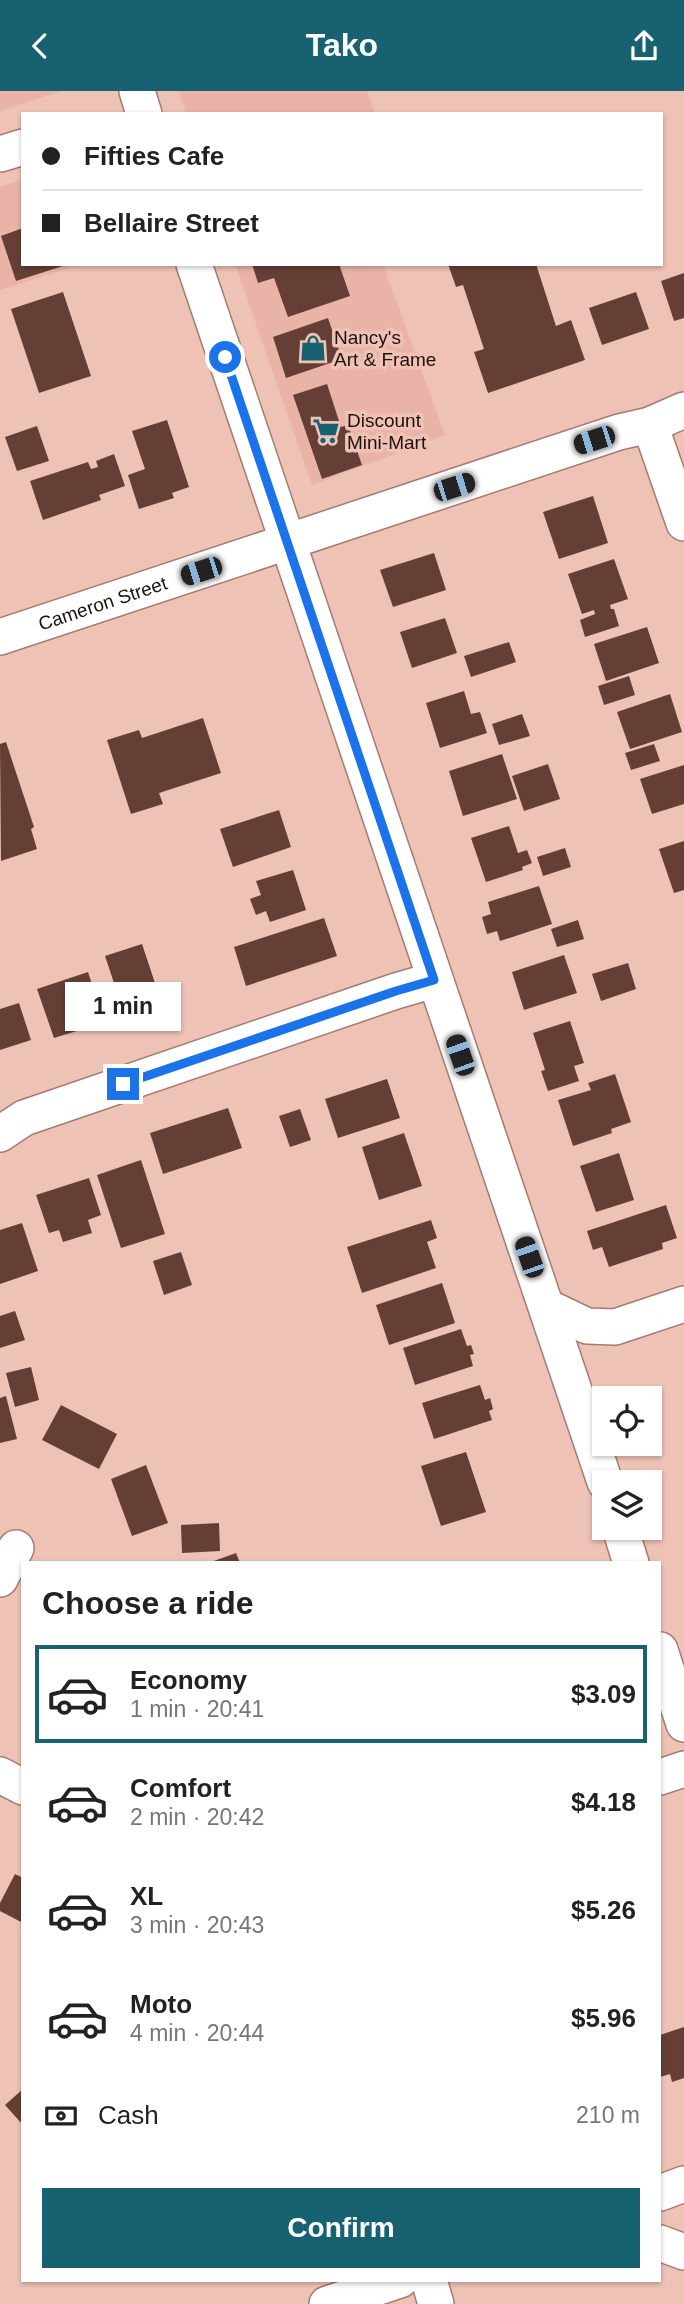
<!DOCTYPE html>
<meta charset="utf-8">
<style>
:root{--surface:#fff;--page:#f2f2f2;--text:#222;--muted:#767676;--line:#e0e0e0;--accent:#186170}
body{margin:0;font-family:Arial,sans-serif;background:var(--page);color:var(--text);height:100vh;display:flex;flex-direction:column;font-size:26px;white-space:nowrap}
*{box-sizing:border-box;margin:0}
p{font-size:23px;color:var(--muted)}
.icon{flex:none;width:38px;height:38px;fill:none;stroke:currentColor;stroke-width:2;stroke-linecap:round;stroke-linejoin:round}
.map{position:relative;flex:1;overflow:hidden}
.drawer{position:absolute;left:21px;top:1470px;width:640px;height:721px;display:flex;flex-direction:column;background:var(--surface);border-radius:0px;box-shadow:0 2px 5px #0004}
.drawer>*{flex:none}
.banner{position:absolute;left:21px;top:21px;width:642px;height:154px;border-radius:0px;box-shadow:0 2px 5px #0004;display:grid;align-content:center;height:154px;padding:0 21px;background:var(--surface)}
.buttons{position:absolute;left:592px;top:1295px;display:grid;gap:14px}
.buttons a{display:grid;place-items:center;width:70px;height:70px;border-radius:0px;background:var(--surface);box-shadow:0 2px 5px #0004;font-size:35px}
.end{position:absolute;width:32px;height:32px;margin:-16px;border:9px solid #1a73e8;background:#fff;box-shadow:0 0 0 4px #fff}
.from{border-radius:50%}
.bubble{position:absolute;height:49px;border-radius:0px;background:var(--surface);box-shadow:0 2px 5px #0004;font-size:23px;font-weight:600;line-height:49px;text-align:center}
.car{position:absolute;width:21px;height:42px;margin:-21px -10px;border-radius:9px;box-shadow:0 0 5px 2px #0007;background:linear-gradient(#222 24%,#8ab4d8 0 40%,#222 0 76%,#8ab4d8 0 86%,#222 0)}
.banner b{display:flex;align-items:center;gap:24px;height:66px;font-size:26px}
.banner b+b{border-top:2px solid var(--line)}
.banner i{width:18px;height:18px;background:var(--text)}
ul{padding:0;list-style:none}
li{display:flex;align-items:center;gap:21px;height:98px;margin:0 14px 10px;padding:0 7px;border:4px solid transparent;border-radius:0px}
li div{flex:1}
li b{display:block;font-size:26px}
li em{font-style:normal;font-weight:600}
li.selected{border-color:var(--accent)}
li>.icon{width:63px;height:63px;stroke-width:1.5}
h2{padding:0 21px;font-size:32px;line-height:84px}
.pay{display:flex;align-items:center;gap:18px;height:77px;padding:0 21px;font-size:26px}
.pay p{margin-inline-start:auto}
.button{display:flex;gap:14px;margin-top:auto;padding:14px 21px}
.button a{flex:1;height:80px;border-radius:0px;background:var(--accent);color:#fff;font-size:28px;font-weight:600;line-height:80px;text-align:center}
header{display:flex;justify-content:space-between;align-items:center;height:91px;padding:0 21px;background:var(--accent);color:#fff;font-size:32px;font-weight:600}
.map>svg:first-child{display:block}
</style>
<header><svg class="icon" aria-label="back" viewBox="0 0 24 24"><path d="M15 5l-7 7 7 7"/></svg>Tako<svg class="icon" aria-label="share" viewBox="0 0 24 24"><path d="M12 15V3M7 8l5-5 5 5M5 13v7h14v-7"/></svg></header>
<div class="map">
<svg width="684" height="2213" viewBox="0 0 684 2213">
<rect width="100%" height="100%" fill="#efc2b6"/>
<g fill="#e9b4a7">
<path d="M0,0H62L0,20Z"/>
<path d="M179,0H367L375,23H186Z"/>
<path d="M23,88V173H82L0,199V96Z"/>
<path d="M235,173H383L445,344L312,394Z"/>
</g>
<g fill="#653f36">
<path d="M23,137V173L66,174L16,190L1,145Z"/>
<path d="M252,173H339L350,205L288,226L274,187L258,192Z"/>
<path d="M448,173H536L556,235L571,229L585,269L488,302L474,261L484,258L463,194L456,196Z"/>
<path d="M684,182V227L674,230L661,190Z"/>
<path d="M63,201L91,285L39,302L11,218Z"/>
<path d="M636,201L649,238L602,254L589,217Z"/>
<path d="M328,227L342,268L286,287L273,246Z"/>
<path d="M327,293L341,336L348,334L362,374L322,388L293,304Z"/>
<path d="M167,329L189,396L172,402L174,407L139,418L128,384L145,378L132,340Z"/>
<path d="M37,335L49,370L17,380L5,346Z"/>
<path d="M114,363L125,395L99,404L101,409L43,429L30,390L88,371L91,378L98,376L96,370Z"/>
<path d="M593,405L608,452L559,468L543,421Z"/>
<path d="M434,462L446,499L393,516L380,479Z"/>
<path d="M614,468L628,508L610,514L611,518H614L619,535L585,546L580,529L595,523L594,519L582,523L568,483Z"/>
<path d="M445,527L457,562L412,577L400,541Z"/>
<path d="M647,536L659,572L606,590L594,553Z"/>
<path d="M509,551L516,571L471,586L464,565Z"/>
<path d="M629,585L635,604L604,614L598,595Z"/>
<path d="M464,600L471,623L480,621L487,642L440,657L426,612Z"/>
<path d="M670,603L682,641L630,658L617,621Z"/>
<path d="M522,623L530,645L499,654L492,633Z"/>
<path d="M203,627L221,682L159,702L163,713L131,723L107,649L139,639L142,647Z"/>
<path d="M6,651L34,736L31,738L37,758L1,770L0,653Z"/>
<path d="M654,653L660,670L631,679L625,662Z"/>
<path d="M502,663L517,708L463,725L449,680Z"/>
<path d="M548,673L560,708L524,720L512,685Z"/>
<path d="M684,674V713L652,723L640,688Z"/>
<path d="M279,719L291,756L233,776L220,738Z"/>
<path d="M509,735L518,762L527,759L532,772L522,776L523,779L486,791L471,747Z"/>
<path d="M684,750V799L674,802L659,758Z"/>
<path d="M565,757L571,776L543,785L537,766Z"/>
<path d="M293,779L306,819L270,831L266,820L256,824L250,808L261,804L256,790Z"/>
<path d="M539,795L552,833L500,850L497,840L487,843L482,826L491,823L488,811Z"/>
<path d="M324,827L337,865L246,895L234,856Z"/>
<path d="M578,829L584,848L557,856L551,838Z"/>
<path d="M142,853L163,916L126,928L105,865Z"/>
<path d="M564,864L577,902L524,919L512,881Z"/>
<path d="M628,872L636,898L601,910L592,883Z"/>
<path d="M88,881L102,924L90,927L93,935L54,947L37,898Z"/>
<path d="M19,912L31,949L0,959V918Z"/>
<path d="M570,930L584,972L574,975L579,990L548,1000L541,980L545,979L533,942Z"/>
<path d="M615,983L631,1031L611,1038L612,1042L573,1055L558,1009L591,999L588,992Z"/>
<path d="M387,988L400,1027L338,1047L325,1008Z"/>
<path d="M228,1017L242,1057L163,1083L150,1042Z"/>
<path d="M300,1018L311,1049L290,1056L279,1025Z"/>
<path d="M404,1042L422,1095L379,1109L362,1056Z"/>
<path d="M619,1062L634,1109L596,1121L580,1075Z"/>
<path d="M141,1069L165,1143L121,1157L97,1084Z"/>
<path d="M89,1087L101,1124L88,1129L92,1142L63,1151L59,1139L49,1142L36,1104Z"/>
<path d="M666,1114L677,1147L662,1152L663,1158L609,1176L602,1156L593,1159L587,1140Z"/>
<path d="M431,1129L437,1147L427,1151L436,1177L362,1202L347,1156Z"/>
<path d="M22,1132L38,1180L0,1193V1139Z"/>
<path d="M181,1161L192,1194L164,1204L153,1170Z"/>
<path d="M442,1192L455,1232L389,1254L376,1214Z"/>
<path d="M15,1220L25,1249L0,1257V1225Z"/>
<path d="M461,1238L467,1255L471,1254L474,1263L470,1264L473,1275L415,1294L403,1257Z"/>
<path d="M31,1276L39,1309L15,1316L6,1282Z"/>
<path d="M480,1294L485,1309L490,1307L493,1318L489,1320L492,1329L434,1348L422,1312Z"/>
<path d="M6,1305L17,1348L0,1352V1307Z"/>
<path d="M61,1314L117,1343L99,1378L42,1349Z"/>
<path d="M466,1361L486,1421L441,1435L421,1375Z"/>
<path d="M146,1374L168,1432L132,1445L111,1388Z"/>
<path d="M219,1432L220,1460L182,1462L181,1434Z"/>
<path d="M236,1462L240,1472H211V1471Z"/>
<path d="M15,1783L23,1787V1832L0,1820V1812Z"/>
<path d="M684,1936V1987L672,1991L670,1983L660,1986V1944Z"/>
<path d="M23,1998V2034L5,2014Z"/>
</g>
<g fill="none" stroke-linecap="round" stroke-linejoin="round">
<g stroke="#a57b71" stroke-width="38">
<g id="minor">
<path d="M137,0L144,23"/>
<path d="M0,63L23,56"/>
<path d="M194,173L605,1391"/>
<path d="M650,334L684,432"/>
<path id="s1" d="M0,546L619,341L650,334L684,319"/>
<path d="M0,1043L24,1027L396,900L434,889"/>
<path d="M547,1216L587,1235L615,1236L684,1213"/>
<path d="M620,1437L631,1472"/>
<path d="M0,1488L16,1457"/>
<path d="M660,1559L684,1633"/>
<path d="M0,1684L23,1696"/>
<path d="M660,1686L684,1678"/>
<path d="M660,2102L684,2093"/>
<path d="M660,2152L684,2161"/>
<path d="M429,2189L436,2213"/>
<path d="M327,2213L400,2189"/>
</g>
</g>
<use href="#minor" stroke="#fff" stroke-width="35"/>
</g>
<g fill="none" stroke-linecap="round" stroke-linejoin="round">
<path stroke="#1a73e8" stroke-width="9" d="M123,993L396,900L434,889L225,266"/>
</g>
<defs>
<g id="shop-bare" transform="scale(2.1)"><path d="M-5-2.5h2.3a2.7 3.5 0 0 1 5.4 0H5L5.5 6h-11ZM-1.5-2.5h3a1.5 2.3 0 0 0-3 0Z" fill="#186170" stroke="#efc2b6" stroke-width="2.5" paint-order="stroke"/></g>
<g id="supermarket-bare" transform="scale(2.1)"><path d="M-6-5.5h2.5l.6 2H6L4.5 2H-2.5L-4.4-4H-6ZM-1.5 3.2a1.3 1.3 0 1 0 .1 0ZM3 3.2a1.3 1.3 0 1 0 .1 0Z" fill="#186170" stroke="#efc2b6" stroke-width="2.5" paint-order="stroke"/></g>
</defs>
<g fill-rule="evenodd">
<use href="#shop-bare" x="313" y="257"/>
<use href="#supermarket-bare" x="326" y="340"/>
</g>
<g text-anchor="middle" stroke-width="7" stroke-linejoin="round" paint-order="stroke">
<g font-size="19" fill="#20110d" stroke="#efc2b6" text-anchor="start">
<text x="334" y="253">Nancy's<tspan x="334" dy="22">Art &amp; Frame</tspan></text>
<text x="347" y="336">Discount<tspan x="347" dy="22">Mini-Mart</tspan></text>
</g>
<g font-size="19" fill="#20110d" stroke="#efc2b6">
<text dy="7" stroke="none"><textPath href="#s1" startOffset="108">Cameron Street</textPath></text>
</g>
</g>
</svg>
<div class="buttons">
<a><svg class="icon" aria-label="locate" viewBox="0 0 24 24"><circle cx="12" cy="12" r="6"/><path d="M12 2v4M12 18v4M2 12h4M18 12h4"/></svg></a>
<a><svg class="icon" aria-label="layers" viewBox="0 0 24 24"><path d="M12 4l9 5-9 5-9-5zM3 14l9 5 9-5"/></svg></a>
</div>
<i class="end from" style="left:225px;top:266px"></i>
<i class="end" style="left:123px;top:993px"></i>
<div class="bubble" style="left:65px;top:891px;width:116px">1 min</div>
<i class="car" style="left:594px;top:349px;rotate:252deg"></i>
<i class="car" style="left:454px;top:396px;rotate:72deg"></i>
<i class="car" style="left:201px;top:480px;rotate:252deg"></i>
<i class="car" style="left:460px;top:964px;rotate:341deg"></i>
<i class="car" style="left:529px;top:1166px;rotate:341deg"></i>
<div class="banner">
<b><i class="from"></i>Fifties Cafe</b>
<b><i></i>Bellaire Street</b>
</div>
<section class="drawer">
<h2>Choose a ride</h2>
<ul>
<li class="selected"><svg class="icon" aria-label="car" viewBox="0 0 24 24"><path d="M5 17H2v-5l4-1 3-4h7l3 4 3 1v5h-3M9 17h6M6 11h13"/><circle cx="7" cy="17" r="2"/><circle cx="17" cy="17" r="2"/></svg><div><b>Economy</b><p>1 min · 20:41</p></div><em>$3.09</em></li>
<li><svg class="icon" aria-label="car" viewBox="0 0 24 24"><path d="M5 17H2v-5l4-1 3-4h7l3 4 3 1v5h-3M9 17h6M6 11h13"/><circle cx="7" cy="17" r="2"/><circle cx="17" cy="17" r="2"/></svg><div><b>Comfort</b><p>2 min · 20:42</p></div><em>$4.18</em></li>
<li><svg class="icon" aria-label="car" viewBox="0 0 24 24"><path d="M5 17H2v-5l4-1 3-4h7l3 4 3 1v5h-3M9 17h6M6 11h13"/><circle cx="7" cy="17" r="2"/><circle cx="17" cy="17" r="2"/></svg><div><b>XL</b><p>3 min · 20:43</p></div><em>$5.26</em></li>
<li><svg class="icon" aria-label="car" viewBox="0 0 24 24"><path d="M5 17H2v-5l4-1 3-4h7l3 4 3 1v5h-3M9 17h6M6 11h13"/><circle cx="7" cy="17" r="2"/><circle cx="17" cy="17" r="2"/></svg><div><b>Moto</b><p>4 min · 20:44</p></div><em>$5.96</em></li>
</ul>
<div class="pay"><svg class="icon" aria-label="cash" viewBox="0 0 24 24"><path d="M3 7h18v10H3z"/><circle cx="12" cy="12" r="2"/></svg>Cash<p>210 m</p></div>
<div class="button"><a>Confirm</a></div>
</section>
</div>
